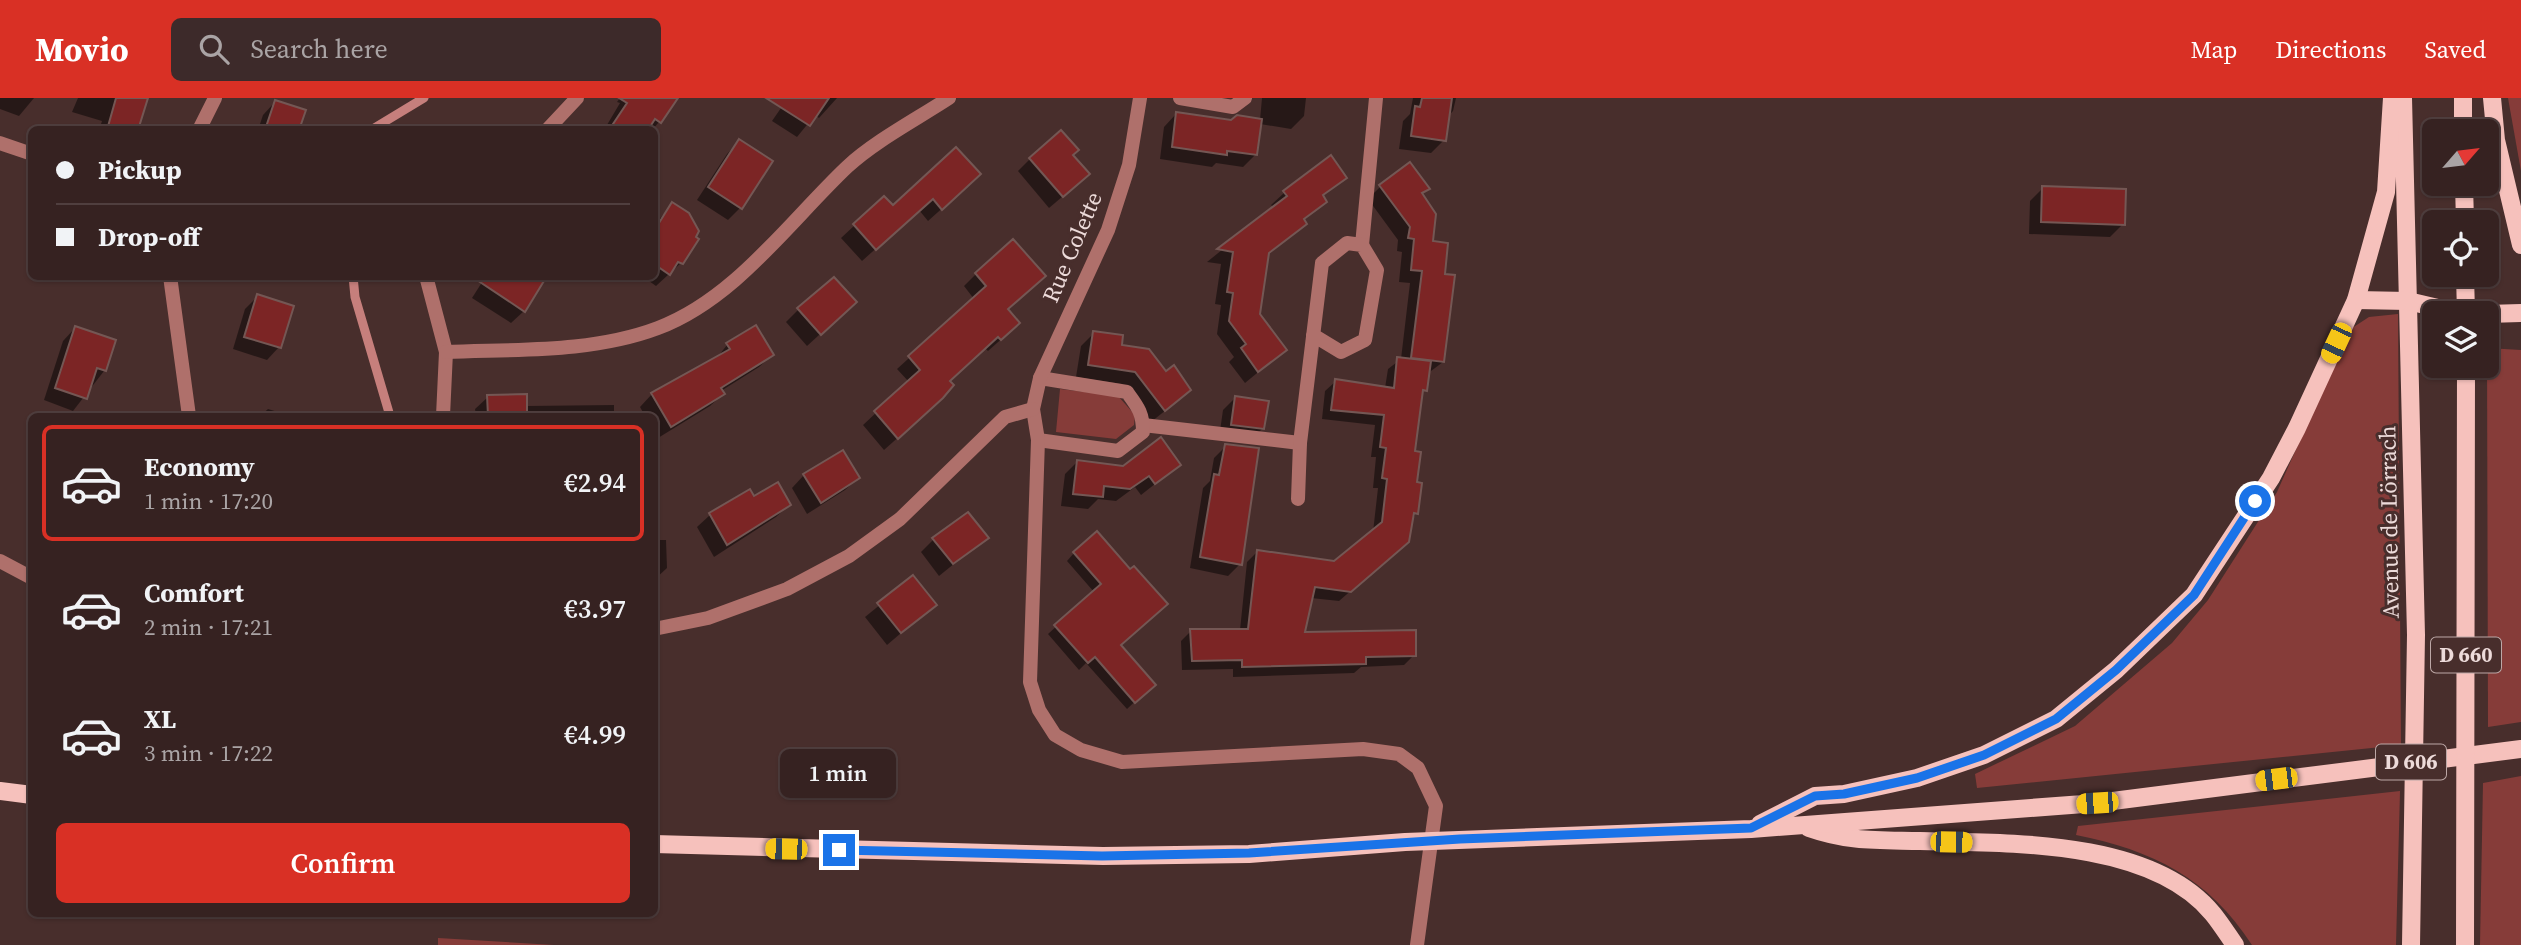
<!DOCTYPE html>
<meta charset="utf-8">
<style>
:root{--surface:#362221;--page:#3d2a2a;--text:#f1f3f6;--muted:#aaa4a5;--line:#503f3f;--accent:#d93025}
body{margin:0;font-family:"Source Serif 4",serif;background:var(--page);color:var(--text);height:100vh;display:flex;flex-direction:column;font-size:26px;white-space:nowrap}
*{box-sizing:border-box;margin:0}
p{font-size:23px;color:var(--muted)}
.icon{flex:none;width:38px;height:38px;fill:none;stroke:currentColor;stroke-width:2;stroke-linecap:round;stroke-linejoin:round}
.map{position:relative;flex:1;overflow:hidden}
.details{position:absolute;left:28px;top:315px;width:630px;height:504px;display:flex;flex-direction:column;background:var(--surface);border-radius:10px;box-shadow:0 2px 5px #0004,0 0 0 2px var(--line)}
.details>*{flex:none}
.top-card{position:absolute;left:28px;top:28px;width:630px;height:154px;border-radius:10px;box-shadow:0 2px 5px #0004,0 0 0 2px var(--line);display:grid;align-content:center;height:154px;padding:0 28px;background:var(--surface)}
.needle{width:46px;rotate:62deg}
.tools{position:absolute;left:2422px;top:21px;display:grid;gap:14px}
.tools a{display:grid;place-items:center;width:77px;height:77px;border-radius:10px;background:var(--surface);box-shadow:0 2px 5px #0004,0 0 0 2px var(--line);font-size:35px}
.end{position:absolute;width:32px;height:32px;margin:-16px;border:9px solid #1a73e8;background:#fff;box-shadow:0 0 0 4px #fff}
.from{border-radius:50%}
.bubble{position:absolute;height:49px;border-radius:10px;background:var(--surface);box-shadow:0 2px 5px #0004,0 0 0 2px var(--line);font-size:23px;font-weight:600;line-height:49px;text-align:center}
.car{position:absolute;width:21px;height:42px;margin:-21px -10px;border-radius:9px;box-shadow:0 0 5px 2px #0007;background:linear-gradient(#f5c518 24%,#345 0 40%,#f5c518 0 76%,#345 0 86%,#f5c518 0)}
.top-card b{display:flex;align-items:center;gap:24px;height:66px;font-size:26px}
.top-card b+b{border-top:2px solid var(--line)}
.top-card i{width:18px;height:18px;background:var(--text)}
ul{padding:12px 0 0;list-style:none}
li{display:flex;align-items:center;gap:21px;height:116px;margin:0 14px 10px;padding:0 14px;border:4px solid transparent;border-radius:10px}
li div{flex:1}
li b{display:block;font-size:26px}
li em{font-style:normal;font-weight:600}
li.current{border-color:var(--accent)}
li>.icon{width:63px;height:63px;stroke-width:1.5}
.primary-button{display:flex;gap:14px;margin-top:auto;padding:14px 28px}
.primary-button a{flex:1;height:80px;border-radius:10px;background:var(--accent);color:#fff;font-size:28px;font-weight:600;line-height:80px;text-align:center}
header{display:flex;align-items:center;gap:42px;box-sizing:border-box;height:98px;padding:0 35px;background:var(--accent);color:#fff}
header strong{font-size:33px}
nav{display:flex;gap:38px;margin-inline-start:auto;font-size:24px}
.search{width:490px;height:63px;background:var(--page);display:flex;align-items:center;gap:18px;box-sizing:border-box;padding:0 24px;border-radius:10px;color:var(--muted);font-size:26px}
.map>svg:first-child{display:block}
</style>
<header>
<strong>Movio</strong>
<div class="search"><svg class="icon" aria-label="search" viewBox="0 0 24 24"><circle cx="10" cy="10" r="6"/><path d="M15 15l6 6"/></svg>Search here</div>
<nav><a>Map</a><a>Directions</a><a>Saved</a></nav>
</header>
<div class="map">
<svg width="2521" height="847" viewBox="0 0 2521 847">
<rect width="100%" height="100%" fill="#482e2c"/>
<g fill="#863c39">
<path d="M2508,0H2521V73Z"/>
<path d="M2398,216L2401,647L1977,690L1975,676L2075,628L2172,545L2208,502L2277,394L2349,232L2369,219Z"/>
<path d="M2487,250L2521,252V624L2488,629Z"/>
<path d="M1060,291L1118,298L1135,317L1134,327L1116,341L1056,334Z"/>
<path d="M2521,678V847H2480L2483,685Z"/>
<path d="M2400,693L2396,847H2252C2209,780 2152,752 2076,737L2078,728Z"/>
<path d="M438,840L554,847H438Z"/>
</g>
<g fill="#0007">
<path d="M0,0H34L19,18L0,11Z"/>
<path d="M78,0H146L136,32H99L102,23L72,14Z"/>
<path d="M620,0H671L659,24L652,32H604L620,5L617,4Z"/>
<path d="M765,0H837L819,20L815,17L797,39L772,23L781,10Z"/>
<path d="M1262,0H1306L1304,18L1291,31L1260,26L1256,56L1243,69L1216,65L1212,69L1160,61L1164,29L1176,16L1231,24L1260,22Z"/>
<path d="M1413,0H1456L1453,13L1447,19L1444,42L1431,55L1399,51L1403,23L1410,16Z"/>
<path d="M275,4L298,32H258L263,17Z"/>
<path d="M739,43L740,110L728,122L697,102L727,56Z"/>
<path d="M1071,57L1075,88L1049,110L1018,73L1030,61Z"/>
<path d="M1331,60L1345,79L1322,99L1325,104L1303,123L1305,126L1267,158L1258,217L1285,252L1245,285L1229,264L1234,259L1217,236L1221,207L1215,206L1221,166L1207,164L1274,110L1271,107L1284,95Z"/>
<path d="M1381,88L1427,90L1421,97L1431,145L1443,178V264L1427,276L1425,292L1421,296L1413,355L1416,415L1397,453L1339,503L1311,500L1303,535L1414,557L1404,567L1361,569L1354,575L1233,579V571L1182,572L1181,543L1191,533L1240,532L1247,464L1257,454L1334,465L1373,434L1378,390H1373L1376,359H1371L1375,327L1322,321L1325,293L1336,283L1385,290L1388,271L1401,261L1410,185L1399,184L1402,154L1397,153L1398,142L1368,101Z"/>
<path d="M966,89L928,123L919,112L862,163L841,140L884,100L893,110Z"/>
<path d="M2043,90L2123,126L2110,139L2029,136L2030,103Z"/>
<path d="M673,106L681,165L656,188L642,178H654V127Z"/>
<path d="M976,176L1032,190L1007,212L1006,237L988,253L985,250L948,283L929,312L884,352L863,327L909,284L897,271L974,201L964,188Z"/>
<path d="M486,178L524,213L511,225L472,200Z"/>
<path d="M258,198L279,249L267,262L233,251L245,211Z"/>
<path d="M799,211L842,216L807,248L786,224Z"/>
<path d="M75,230L113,243L104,273L73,313L44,302L63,243Z"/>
<path d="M1094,235L1120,249L1176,304L1151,324L1122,286L1076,279L1081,248Z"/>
<path d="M727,247L772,257L759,269L721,293L723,296L710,308L658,340L654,318H645L640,309L652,296L716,261Z"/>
<path d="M488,299L526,308L614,307V318H476L475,311Z"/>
<path d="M1236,299L1263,330L1250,343L1219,340L1223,312Z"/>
<path d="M268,311L291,318H260Z"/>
<path d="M1226,348L1240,466L1228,478L1190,470L1203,390L1210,383L1214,360Z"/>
<path d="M1078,363L1123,370L1179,367L1141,397L1135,389L1116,403L1098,401L1088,411L1061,408L1065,376Z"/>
<path d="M804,377L858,380L845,392L807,416L792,390Z"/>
<path d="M754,401L789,407L776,419L714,459L697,429L710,417Z"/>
<path d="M986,440L939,478L921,454L934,441Z"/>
<path d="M654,442H666L667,470L654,482Z"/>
<path d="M1074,455L1130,474L1119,547L1145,594L1127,611L1086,565L1079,572L1048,536L1094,494L1067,463Z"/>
<path d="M913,480L934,507L887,547L865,519Z"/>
</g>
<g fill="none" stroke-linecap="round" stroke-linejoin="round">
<g stroke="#c67f7c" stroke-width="9">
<path d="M371,32L424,0"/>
<path d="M353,178L355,199L390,318"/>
</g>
</g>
<g fill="#7c2525" stroke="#745754" stroke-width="2">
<path d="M116,0H148L138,32H107Z"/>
<path d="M619,0H678L661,25L655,21L648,32H609L627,5Z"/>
<path d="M766,0H829L810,28Z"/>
<path d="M1422,0H1452L1446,43L1411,38L1415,8L1420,9Z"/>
<path d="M275,2L306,12L299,32H265Z"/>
<path d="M1176,14L1231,22L1237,17L1262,21L1257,57L1227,53V57L1172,49Z"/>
<path d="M1061,32L1079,52L1073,57L1090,76L1063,99L1029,60Z"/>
<path d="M739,41L773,63L742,111L708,89Z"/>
<path d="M956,49L981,76L942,112L933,101L876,152L853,126L884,98L893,107Z"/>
<path d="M1331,57L1347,80L1323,97L1327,104L1304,121L1307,126L1269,155L1260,216L1287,252L1258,274L1241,250L1246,246L1229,223L1233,195L1227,194L1233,154L1217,151L1287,98L1283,93Z"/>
<path d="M1410,64L1430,91L1422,95L1436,116L1433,143L1448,145L1445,176L1455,177L1444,264L1411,260L1422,173L1411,172L1414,141L1408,140L1410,129L1379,87Z"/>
<path d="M2042,88L2126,91L2125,127L2041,124Z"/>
<path d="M672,104L689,115L699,133L696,139L699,141L683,166L678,164L670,177L654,166V133Z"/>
<path d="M1013,141L1046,178L1008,211L1020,225L1001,242L998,239L950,283L954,287L943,300L898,341L874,313L920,272L908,258L986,188L975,175Z"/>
<path d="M471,178H547L525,214Z"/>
<path d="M834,179L857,204L821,237L797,210Z"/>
<path d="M257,196L294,208L281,250L244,239Z"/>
<path d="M756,227L774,257L721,290L725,296L671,329L651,295L730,251L726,245Z"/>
<path d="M75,228L116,242L106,273L97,270L87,301L55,290Z"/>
<path d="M1093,233L1123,237L1122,247L1149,251L1166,273L1174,267L1191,292L1165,313L1135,274L1088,267Z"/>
<path d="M1397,259L1431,263L1427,293L1423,292L1415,353L1421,354L1417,384L1422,385L1418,416L1414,415L1409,444L1351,494L1315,489L1305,534L1416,532V558L1366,559V566L1242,569V562L1192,563L1190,531H1248L1257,452L1334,463L1382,424L1387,381L1382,380L1386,350L1380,349L1384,317L1331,312L1335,281L1394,290Z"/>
<path d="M527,296V318H488L487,297Z"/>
<path d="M1235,298L1269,303L1264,331L1231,327Z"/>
<path d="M1161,339L1181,367L1155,386L1149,378L1130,391L1104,388L1103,399L1073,396L1077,362L1123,368Z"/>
<path d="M1225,346L1259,350L1242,467L1200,459L1214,376L1219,377Z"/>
<path d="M843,352L860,380L821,405L803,376Z"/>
<path d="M778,384L791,407L727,447L709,415L750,391L754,398Z"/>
<path d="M968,414L989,440L953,466L932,440Z"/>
<path d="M1097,433L1130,471L1134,468L1168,506L1121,547L1156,587L1135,605L1095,559L1088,565L1054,527L1101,486L1073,454Z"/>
<path d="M913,477L937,507L901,535L877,505Z"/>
</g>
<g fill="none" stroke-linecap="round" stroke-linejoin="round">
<g stroke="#af706b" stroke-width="14">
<path d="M1180,0L1233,9L1245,0"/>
<path d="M1362,147L1376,0"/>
<path d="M1143,327L1300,345L1298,401"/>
<path d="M1038,342L1118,353L1143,334C1143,315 1138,309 1127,294L1040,280"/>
<path d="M1300,345L1322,165L1347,145L1362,147L1377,172L1365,242L1341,254L1313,237"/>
</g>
<g stroke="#af706b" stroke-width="14">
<path d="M1140,0L1129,67L1108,132L1040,280L1033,311L1038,342L1030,584L1039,612L1055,637L1081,652L1122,664L1363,651L1399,656L1418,670L1436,708L1417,847"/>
<path d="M199,32L215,0"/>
<path d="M547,32L577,0"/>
<path d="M0,45L32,56"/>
<path d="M170,178L189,318"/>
<path d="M426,178L446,254L443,318"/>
<path d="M446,254C515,251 592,255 658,230C735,201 789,124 847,69C875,43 917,21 949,0"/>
<path d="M0,463L32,480"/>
<path d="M654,531L708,520L787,491L849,458L900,421L1005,319L1033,311"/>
</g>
<g stroke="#f6c1bc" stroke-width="18">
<path d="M2403,0L2416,537L2411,847"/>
<path d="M2463,0V33"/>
<path d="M2492,0L2496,42L2521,147"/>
<path d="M2464,86L2465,124"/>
<path d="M2465,177L2466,215"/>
<path d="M2356,202L2408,203L2459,215"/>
<path d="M2487,216L2521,215"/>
<path d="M0,693L32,697"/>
<path d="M1760,726L1815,698L1844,696L1917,680L1984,657L2056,621L2116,572L2194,497L2271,380L2297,330L2356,202L2386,94L2392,0"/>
<path d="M1809,730C1849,744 1878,742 1920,743C2008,745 2152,741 2213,816C2221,826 2228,837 2235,847"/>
<path d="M654,746L1103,758L1249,756L1405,744L1751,731L2097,705L2521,651"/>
<path d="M2465,847L2466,268"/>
</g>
</g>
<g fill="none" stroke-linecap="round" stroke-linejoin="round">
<path stroke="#1a73e8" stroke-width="9" d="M839,752L1102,758L1249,755L1460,741L1751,730L1815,698L1844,696L1917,680L1984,657L2056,621L2116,572L2194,497L2255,403"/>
</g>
<g text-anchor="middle" stroke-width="6" stroke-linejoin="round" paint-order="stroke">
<g fill="#482e2c" stroke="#bca7a6" stroke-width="2">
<rect x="2431" y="539.5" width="70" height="35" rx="5"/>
<rect x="2376" y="646.5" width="70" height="35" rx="5"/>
</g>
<g font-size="21" font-weight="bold" fill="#eddbda">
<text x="2466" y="564">D 660</text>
<text x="2411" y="671">D 606</text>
</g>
<g font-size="23" fill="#eddbda" stroke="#482e2c">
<text transform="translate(1072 149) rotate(-67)" y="8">Rue Colette</text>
<text transform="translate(2389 424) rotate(-91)" y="8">Avenue de Lörrach</text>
</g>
</g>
</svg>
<div class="tools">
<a><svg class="needle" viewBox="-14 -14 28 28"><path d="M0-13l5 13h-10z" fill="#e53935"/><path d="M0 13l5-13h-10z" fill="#aaa4a5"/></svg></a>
<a><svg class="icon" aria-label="locate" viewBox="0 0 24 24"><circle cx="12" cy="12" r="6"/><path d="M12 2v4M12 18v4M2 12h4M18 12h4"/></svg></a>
<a><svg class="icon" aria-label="layers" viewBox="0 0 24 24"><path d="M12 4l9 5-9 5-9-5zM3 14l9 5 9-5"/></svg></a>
</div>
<i class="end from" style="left:2255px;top:403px"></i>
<i class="end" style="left:839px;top:752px"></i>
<div class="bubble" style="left:780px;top:651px;width:116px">1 min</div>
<i class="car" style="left:2336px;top:245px;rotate:205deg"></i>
<i class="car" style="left:2276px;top:681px;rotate:263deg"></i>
<i class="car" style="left:2097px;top:705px;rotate:266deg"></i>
<i class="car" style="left:1951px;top:744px;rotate:91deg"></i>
<i class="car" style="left:786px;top:751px;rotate:271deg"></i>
<div class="top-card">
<b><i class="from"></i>Pickup</b>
<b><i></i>Drop-off</b>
</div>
<section class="details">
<ul>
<li class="current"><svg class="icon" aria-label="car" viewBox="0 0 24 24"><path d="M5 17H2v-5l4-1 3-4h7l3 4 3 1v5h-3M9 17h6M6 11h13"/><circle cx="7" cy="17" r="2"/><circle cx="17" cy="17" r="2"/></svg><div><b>Economy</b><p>1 min · 17:20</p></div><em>€2.94</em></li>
<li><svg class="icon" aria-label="car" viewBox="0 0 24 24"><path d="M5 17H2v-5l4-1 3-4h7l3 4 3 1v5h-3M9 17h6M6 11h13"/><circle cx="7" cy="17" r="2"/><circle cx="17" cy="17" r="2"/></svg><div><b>Comfort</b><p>2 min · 17:21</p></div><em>€3.97</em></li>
<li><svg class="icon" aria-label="car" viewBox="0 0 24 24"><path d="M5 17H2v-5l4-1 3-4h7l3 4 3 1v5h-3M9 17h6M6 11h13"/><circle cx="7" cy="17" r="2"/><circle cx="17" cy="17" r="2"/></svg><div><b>XL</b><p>3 min · 17:22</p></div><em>€4.99</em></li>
</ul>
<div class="primary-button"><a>Confirm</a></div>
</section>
</div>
